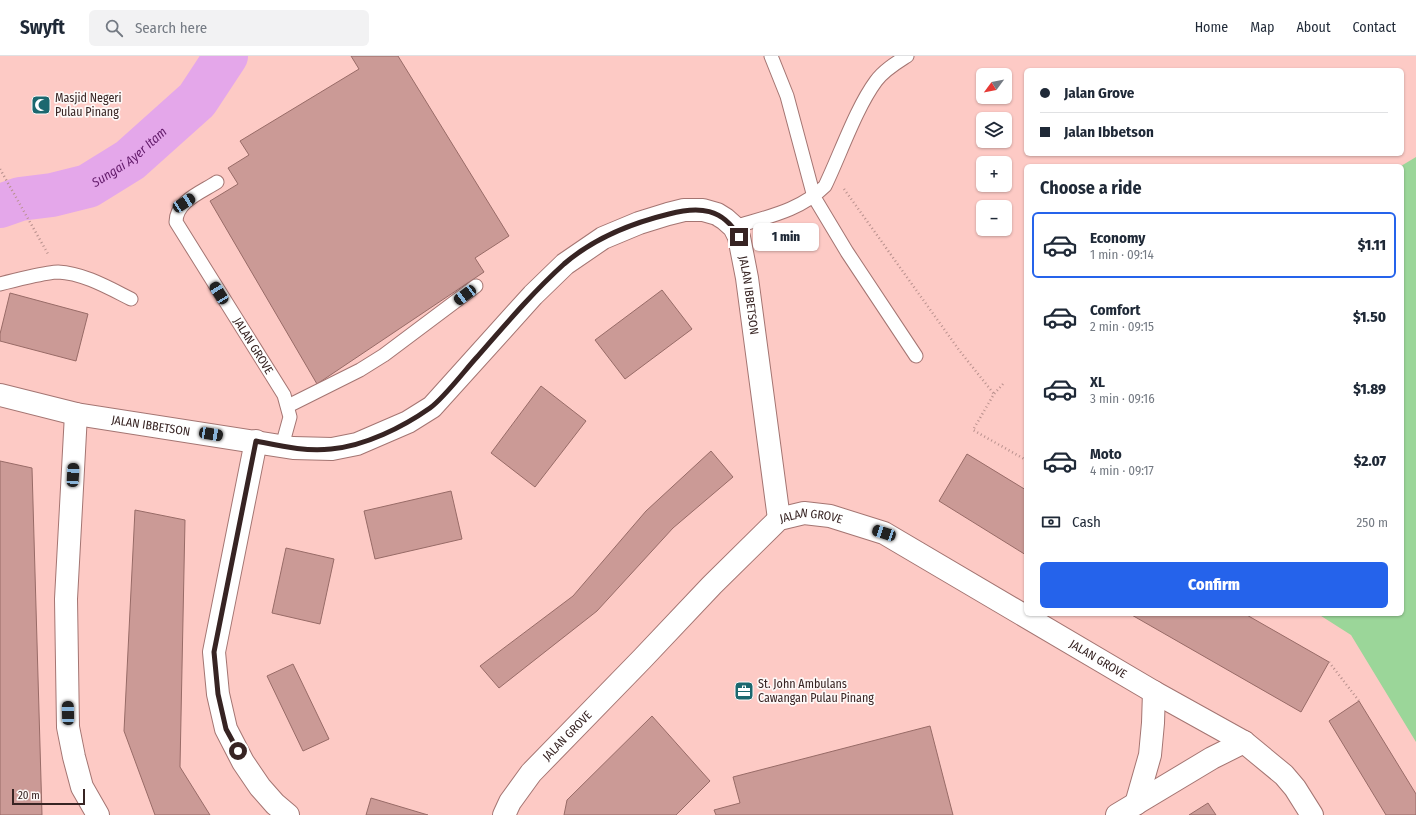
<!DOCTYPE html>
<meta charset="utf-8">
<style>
:root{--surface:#fff;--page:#f2f2f3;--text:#1f2937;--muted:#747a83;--line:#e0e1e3;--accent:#2563eb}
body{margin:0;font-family:"Fira Sans Condensed",sans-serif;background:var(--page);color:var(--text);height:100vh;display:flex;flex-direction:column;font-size:15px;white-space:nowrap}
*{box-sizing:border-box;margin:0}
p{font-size:13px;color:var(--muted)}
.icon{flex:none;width:22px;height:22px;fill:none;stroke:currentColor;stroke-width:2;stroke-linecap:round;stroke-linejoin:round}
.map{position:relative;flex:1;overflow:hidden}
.details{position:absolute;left:1024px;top:108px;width:380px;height:452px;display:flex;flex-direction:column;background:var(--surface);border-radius:6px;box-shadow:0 1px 3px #0004}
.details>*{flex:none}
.guide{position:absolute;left:1024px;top:12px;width:380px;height:88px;border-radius:6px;box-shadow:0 1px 3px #0004;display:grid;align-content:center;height:88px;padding:0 16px;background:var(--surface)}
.needle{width:26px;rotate:238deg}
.tools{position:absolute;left:976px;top:12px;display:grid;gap:8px}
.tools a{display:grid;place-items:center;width:36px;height:36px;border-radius:6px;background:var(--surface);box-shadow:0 1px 3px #0004;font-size:20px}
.scale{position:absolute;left:12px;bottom:10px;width:73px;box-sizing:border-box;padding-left:4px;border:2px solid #372423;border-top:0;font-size:11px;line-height:14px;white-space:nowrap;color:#372423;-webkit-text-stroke:3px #fdf8f7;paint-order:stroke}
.end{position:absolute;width:18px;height:18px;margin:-9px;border:5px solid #372423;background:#fff;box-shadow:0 0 0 2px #fff}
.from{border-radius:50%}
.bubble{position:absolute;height:28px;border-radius:6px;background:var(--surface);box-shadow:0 1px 3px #0004;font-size:13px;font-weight:800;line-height:28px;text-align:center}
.car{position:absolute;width:12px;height:24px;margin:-12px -6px;border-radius:5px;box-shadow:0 0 3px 1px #0007;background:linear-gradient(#222 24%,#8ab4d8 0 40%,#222 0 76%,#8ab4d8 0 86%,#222 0)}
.guide b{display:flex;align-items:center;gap:14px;height:38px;font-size:15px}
.guide b+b{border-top:1px solid var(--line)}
.guide i{width:10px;height:10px;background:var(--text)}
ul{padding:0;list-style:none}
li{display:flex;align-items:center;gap:12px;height:66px;margin:0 8px 6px;padding:0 8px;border:2px solid transparent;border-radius:6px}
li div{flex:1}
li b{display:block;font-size:15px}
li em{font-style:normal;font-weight:800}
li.active{border-color:var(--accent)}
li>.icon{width:36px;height:36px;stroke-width:1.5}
h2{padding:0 16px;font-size:18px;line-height:48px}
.pay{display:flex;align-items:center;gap:10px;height:44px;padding:0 16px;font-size:15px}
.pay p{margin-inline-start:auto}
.action{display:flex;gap:8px;margin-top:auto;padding:8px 16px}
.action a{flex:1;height:46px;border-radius:6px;background:var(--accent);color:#fff;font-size:16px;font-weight:800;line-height:46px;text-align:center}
header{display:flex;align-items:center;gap:24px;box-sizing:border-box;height:56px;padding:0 20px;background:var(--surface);border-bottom:1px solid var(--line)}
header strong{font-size:19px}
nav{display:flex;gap:22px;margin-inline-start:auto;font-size:14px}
.search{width:280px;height:36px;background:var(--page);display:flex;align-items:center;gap:10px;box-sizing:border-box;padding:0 14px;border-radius:6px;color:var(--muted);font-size:15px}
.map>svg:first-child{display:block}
</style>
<header>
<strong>Swyft</strong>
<div class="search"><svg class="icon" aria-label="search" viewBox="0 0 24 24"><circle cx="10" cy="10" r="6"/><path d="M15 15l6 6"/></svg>Search here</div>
<nav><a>Home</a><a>Map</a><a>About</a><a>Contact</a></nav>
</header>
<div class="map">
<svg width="1416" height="759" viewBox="0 0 1416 759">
<rect width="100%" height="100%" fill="#fdcac5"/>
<path fill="#9bd699" d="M1416,101V686L1351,579L1318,558H1402L1401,110Z"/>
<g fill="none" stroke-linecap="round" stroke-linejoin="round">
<path stroke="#e4a7ea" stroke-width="44" id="s1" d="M0,150L20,143L52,139L88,130L130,104L197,44L226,0"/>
</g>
<g fill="#cb9a96" stroke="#986b67">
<path d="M351,0H398L509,180L475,202L484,216L317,328L210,145L238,128L228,112L249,99L240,85L359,13Z"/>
<path d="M662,234L692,273L625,323L595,284Z"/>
<path d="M10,237L88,258L76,305L0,285V278Z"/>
<path d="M541,330L586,365L535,431L491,397Z"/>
<path d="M711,395L733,421L673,472L597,555L499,632L480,610L573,540L646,455Z"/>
<path d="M967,398L1026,434V499L939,445Z"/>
<path d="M0,405L32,412L42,759H0Z"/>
<path d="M451,435L462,483L375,503L364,455Z"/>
<path d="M135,454L185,464L180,711L210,759H155L124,675Z"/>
<path d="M286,492L334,503L320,568L272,557Z"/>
<path d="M1130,558H1245L1329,606L1301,656Z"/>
<path d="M293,608L329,683L303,695L267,620Z"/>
<path d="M1359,645L1416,738V759H1386L1329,665Z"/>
<path d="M652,660L710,725L676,759H564L567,744Z"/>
<path d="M930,670L953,759H716L714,754L740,747L733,721Z"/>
<path d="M371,742L428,759H366Z"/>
<path d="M1208,747L1216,759H1189Z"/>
</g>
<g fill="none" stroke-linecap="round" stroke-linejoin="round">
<g stroke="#a47572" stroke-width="15">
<g id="service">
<path d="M771,0L787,40L814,141L847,196L916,300"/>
<path id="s2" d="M217,126C202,136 176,145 176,166L284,339L290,361L282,390"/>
<path d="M734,171C766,161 800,155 825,130C840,99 856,52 876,25C884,14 896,7 907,0"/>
<path d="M0,228C11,225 48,216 58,216C83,217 109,232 131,243"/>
<path d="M288,350L360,314L384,299L476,230"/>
</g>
</g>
<g stroke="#a47572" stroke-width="24">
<g id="minor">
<path id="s3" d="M0,339L76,358L293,392L332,393L357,388L408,366L432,351L533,239L565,208L603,182L639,167L668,158L684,154H703L717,158L725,163L734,171L739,181L747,222L779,463"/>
<path d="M76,358L66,543L68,671L74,701L82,731L98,759"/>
<path d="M256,385L214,596L218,638L226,673L243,706L260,731L275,748L288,759"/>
<path d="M1136,748L1150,699L1153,667L1154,636"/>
<path id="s4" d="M504,759L510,746L531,717L642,603L712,529L779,463L804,457L830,460L884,477L1154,636L1244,686L1284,719L1295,732L1312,759"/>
<path d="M1117,759L1212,702L1244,686"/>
</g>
</g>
<g stroke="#b8908d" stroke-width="2.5" stroke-dasharray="1 3" stroke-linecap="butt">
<path d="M0,113L48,198"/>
<path d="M844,133L959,294L994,338"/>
<path d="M1003,328L994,338L973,374L1026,404"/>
<path d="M1329,606L1359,645"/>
</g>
<use href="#service" stroke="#fff" stroke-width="13"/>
<use href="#minor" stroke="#fff" stroke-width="22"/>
</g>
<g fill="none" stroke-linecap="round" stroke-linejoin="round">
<path stroke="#372423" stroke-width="5" d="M238,695L226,673L218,638L214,596L256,385C281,390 306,396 331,393C365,390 403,371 430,352C444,342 465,314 477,301C505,269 533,236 564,208C593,183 632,167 669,158C699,150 723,152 739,181"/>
</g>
<defs>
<g id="mosque-square" transform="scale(1)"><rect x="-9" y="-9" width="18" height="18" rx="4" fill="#1c686f" stroke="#fdf8f7"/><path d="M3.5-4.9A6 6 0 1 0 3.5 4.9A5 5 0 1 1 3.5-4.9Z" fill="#fff"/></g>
<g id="office-square" transform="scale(1)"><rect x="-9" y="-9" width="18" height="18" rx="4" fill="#1c686f" stroke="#fdf8f7"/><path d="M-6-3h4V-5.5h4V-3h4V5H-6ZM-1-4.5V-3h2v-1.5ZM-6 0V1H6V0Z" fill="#fff"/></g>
</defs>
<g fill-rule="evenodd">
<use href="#mosque-square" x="41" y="49"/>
<use href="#office-square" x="744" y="635"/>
</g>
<g text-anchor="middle" stroke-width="3.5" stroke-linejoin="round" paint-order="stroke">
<g font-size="12" fill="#372423" stroke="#fdf8f7" text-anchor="start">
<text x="55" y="46">Masjid Negeri<tspan x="55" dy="14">Pulau Pinang</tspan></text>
<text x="758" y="632">St. John Ambulans<tspan x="758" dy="14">Cawangan Pulau Pinang</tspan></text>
</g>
<g font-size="12" fill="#372423" stroke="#fdf8f7">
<text dy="4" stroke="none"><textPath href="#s3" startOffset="899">JALAN IBBETSON</textPath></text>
<text dy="4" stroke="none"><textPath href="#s2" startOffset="206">JALAN GROVE</textPath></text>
<text dy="4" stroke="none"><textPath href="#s3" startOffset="154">JALAN IBBETSON</textPath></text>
<text dy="4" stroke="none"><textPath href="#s4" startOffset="438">JALAN GROVE</textPath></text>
<text dy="4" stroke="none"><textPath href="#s4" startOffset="762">JALAN GROVE</textPath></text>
<text dy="4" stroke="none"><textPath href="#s4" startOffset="102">JALAN GROVE</textPath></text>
</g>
<g font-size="13" font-style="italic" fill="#621a6a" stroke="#fdf8f7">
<text dy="5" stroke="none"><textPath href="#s1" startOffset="141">Sungai Ayer Itam</textPath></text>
</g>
</g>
</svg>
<div class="tools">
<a><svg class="needle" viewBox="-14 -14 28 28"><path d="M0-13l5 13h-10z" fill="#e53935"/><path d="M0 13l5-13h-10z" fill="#747a83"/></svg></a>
<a><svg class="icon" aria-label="layers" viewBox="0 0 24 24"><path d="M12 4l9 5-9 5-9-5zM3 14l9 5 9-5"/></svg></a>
<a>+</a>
<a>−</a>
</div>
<div class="scale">20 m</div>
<i class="end from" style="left:238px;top:695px"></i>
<i class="end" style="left:739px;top:181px"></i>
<div class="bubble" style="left:753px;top:167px;width:66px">1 min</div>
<i class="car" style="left:184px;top:147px;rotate:57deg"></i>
<i class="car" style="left:219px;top:237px;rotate:328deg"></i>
<i class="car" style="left:465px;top:239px;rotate:233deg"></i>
<i class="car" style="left:211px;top:378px;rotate:99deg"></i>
<i class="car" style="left:73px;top:419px;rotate:3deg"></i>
<i class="car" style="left:884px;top:477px;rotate:288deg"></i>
<i class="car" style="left:68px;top:657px;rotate:359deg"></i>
<div class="guide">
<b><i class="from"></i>Jalan Grove</b>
<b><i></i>Jalan Ibbetson</b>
</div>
<section class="details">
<h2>Choose a ride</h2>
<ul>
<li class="active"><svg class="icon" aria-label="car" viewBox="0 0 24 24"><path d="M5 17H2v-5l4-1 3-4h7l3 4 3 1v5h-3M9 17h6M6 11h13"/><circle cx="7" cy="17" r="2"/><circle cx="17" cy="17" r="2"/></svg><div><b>Economy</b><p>1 min · 09:14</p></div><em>$1.11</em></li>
<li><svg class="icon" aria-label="car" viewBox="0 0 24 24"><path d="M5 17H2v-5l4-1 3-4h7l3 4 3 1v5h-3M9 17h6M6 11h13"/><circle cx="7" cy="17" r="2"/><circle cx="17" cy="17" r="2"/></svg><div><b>Comfort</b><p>2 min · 09:15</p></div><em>$1.50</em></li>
<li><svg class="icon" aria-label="car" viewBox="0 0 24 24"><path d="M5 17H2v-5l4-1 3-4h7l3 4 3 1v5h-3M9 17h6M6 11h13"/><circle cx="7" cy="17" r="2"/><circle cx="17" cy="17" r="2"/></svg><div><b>XL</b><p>3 min · 09:16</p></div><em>$1.89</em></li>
<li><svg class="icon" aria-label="car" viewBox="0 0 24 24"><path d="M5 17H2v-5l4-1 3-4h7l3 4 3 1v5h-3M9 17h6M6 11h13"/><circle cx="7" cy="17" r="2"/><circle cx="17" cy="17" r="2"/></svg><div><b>Moto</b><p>4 min · 09:17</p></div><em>$2.07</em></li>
</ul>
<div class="pay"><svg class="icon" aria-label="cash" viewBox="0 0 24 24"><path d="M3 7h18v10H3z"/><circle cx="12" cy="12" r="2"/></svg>Cash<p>250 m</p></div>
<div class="action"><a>Confirm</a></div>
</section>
</div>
